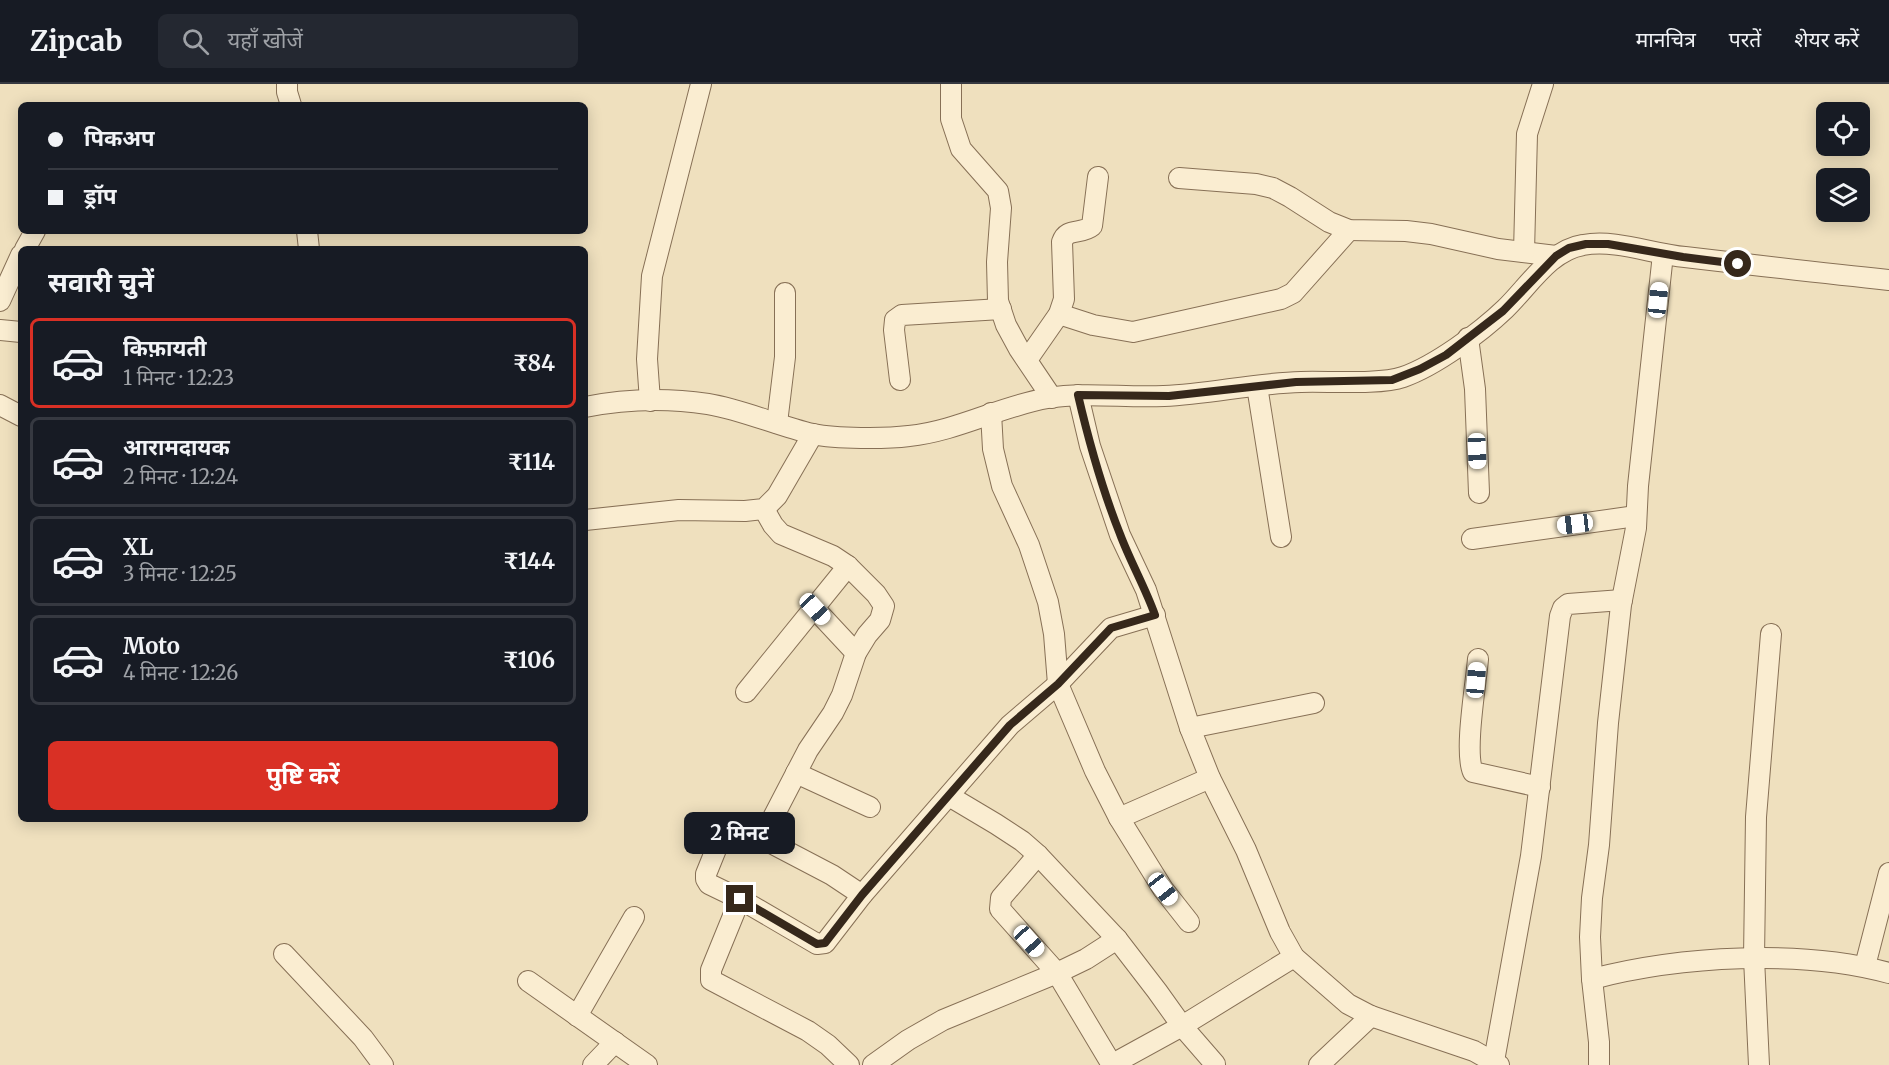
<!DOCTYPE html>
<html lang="hi">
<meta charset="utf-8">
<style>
:root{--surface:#171b24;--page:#242831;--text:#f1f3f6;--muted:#9ea1a6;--line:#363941;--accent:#d93025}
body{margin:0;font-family:Merriweather,"Noto Sans Devanagari",serif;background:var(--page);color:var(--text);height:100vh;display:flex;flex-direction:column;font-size:22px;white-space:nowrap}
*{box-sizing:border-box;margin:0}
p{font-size:20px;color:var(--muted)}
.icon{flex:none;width:33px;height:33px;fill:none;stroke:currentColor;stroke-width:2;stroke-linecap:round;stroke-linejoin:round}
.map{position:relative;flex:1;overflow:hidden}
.panel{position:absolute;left:18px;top:162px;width:570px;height:576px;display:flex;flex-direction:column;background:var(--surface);border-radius:9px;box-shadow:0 3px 15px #0003}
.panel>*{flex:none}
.top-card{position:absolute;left:18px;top:18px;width:570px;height:132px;border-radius:9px;box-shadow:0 3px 15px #0003;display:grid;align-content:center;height:132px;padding:0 30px;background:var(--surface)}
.fabs{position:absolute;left:1816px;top:18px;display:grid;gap:12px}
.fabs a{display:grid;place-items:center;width:54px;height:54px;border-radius:9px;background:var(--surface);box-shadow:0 3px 15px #0003;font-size:30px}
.end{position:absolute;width:27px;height:27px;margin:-14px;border:8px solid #36281b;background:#fff;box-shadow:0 0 0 3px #fff}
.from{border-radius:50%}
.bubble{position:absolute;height:42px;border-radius:9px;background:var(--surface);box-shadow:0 3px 15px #0003;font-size:20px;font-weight:700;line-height:42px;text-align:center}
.car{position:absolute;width:18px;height:36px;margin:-18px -9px;border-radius:8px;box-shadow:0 0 4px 2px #0007;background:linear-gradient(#fff 24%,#345 0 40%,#fff 0 76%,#345 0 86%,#fff 0)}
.top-card b{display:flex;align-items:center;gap:21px;height:57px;font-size:22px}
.top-card b+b{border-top:2px solid var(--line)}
.top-card i{width:15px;height:15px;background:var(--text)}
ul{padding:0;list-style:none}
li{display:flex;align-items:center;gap:18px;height:90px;margin:0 12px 9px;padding:0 18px;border:3px solid var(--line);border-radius:9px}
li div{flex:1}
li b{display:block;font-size:22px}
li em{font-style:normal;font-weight:700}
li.selected{border-color:var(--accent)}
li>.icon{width:54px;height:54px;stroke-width:1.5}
h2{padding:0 30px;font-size:27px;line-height:72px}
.button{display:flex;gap:12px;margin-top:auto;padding:12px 30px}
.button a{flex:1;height:69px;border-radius:9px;background:var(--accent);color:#fff;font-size:24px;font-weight:700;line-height:69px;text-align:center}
header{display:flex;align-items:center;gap:36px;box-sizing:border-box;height:84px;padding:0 30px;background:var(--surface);border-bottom:2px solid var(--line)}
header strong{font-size:28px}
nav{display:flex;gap:33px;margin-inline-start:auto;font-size:21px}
.search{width:420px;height:54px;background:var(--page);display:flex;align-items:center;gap:15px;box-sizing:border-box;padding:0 21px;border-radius:9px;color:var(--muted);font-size:22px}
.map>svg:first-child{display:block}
</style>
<header>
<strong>Zipcab</strong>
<div class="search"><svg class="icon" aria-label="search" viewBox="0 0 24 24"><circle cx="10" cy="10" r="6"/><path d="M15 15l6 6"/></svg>यहाँ खोजें</div>
<nav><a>मानचित्र</a><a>परतें</a><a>शेयर करें</a></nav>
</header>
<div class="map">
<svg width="1889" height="981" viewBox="0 0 1889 981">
<rect width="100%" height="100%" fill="#efe0be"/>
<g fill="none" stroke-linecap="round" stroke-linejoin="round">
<g stroke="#877056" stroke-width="22">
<g id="minor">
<path d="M287,0V8L291,21"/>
<path d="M951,0V35L961,65L998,107L1001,124L997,178L998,217L1006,241L1019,265L1052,314"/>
<path d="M1179,94L1256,100L1273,104L1290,113L1329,138L1349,146L1406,147L1431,150L1498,165L1556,172"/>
<path d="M307,147L309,165"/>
<path d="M25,165L35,147"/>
<path d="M1524,168L1527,50L1543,0"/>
<path d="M0,217L21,171"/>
<path d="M1059,230L1093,241L1133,248L1281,215L1293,209L1349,146"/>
<path d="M0,246L21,248"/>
<path d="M1468,254L1475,305L1479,409"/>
<path d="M1027,276L1059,230L1064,215L1062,158C1067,143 1081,151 1092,142L1098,93"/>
<path d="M900,296L894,246L895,236L902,231L1001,225"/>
<path d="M1257,302L1281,453"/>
<path d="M1078,311L1090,362L1120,451L1146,506L1190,644L1210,694L1246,766L1280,848L1294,873L1348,920L1371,932L1474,967L1499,981"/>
<path d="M650,317L647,275L652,192L701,0"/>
<path d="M0,321L21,332"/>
<path d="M585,323C625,315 668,314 708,320C744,326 778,342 813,350C836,355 886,355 909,352C957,347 1001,322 1048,314C1086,308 1126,314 1164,312C1210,310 1255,299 1301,298C1327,297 1380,301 1403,293C1435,282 1481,248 1505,225C1528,203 1550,166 1583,161C1616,155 1652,170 1685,173C1753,181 1821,189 1889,196"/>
<path d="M991,329L993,365L1002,402L1029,461L1048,518L1054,550L1058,600L1095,687L1119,734L1163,805L1189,838"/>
<path d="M777,339L785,273V209"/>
<path d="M764,425L773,441L781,450L833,472L848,482L876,510L884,522L880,536L867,551L856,569L842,611L833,629L808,666L766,747V753L769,758L832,791L862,811"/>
<path d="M585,436L679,426L745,427L764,425L777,412L813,350"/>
<path d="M1472,455L1636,432"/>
<path d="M815,525L856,569"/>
<path d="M1478,575C1476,600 1464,668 1473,688L1540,703"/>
<path d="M746,608L848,482"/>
<path d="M1190,644L1314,619"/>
<path d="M796,689L870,723"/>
<path d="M949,712L996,740L1022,757L1038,771L1117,855L1157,907L1182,942L1215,980"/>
<path d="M1119,734L1210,694"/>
<path d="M721,753L706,790V795L709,800L740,815L817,860L825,859L862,811L1010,641L1058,600L1111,544L1155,531"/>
<path d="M1038,771L1001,814L1000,825L1057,889L1112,981"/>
<path d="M740,815L711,886V896L808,947L828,961L849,981"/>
<path d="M284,870L363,954L383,981"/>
<path d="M1865,882L1889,789"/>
<path d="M1592,895C1680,872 1801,865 1889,889"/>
<path d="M528,897L647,981"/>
<path d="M577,932L634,833"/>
<path d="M1494,977L1531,772L1560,532L1563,524L1568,520L1622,516"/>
<path d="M593,981L615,958"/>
<path d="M873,981L908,956L943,936L1057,889L1086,875L1117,855"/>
<path d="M1111,981L1182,942L1294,873"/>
<path d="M1319,981L1371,932"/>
<path d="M1599,981V958L1592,895L1590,853L1592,814L1599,761L1608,639L1621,521L1636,444L1638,402L1663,170"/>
<path d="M1759,981L1754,874L1756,733L1771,550"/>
</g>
</g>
<use href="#minor" stroke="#faedd1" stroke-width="20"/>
</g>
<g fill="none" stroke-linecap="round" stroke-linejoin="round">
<path stroke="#36281b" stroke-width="8" d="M740,815L817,860L825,859L862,811L1010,641L1058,600L1111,544L1155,531C1145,503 1130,477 1120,450C1102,405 1089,358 1078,311L1169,312L1296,298L1392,296L1420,285L1446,271L1503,227L1556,172L1569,164L1586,160H1608L1683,173L1738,180"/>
</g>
</svg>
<div class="fabs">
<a><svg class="icon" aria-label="locate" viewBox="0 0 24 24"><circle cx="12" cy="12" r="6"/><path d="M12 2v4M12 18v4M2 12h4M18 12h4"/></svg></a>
<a><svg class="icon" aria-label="layers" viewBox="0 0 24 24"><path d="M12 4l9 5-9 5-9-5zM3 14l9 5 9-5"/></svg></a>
</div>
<i class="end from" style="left:1738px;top:180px"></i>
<i class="end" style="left:740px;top:815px"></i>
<div class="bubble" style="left:684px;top:728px;width:111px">2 मिनट</div>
<i class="car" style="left:1658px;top:216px;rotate:6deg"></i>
<i class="car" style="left:1477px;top:367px;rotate:178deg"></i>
<i class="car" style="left:1575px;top:440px;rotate:263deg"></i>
<i class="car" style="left:815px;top:525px;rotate:137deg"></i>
<i class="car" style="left:1476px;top:596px;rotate:5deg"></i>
<i class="car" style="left:1163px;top:805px;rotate:142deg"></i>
<i class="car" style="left:1029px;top:857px;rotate:138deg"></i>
<div class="top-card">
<b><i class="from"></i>पिकअप</b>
<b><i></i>ड्रॉप</b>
</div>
<section class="panel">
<h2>सवारी चुनें</h2>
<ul>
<li class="selected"><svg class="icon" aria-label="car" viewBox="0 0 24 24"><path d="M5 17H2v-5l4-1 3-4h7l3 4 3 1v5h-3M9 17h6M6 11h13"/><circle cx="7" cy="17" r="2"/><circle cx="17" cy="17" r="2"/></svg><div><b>किफ़ायती</b><p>1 मिनट · 12:23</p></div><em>₹84</em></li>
<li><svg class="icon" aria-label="car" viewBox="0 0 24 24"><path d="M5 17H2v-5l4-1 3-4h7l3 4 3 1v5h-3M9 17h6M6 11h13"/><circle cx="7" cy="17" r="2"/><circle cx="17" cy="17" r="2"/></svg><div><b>आरामदायक</b><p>2 मिनट · 12:24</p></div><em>₹114</em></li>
<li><svg class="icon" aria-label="car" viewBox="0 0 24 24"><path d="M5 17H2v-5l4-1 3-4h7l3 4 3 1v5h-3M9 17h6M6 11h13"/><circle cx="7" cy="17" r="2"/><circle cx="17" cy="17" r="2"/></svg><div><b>XL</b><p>3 मिनट · 12:25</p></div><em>₹144</em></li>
<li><svg class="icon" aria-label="car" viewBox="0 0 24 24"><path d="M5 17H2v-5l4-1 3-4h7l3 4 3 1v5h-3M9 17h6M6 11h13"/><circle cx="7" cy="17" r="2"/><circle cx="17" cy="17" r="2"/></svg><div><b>Moto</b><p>4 मिनट · 12:26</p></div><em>₹106</em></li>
</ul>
<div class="button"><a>पुष्टि करें</a></div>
</section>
</div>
